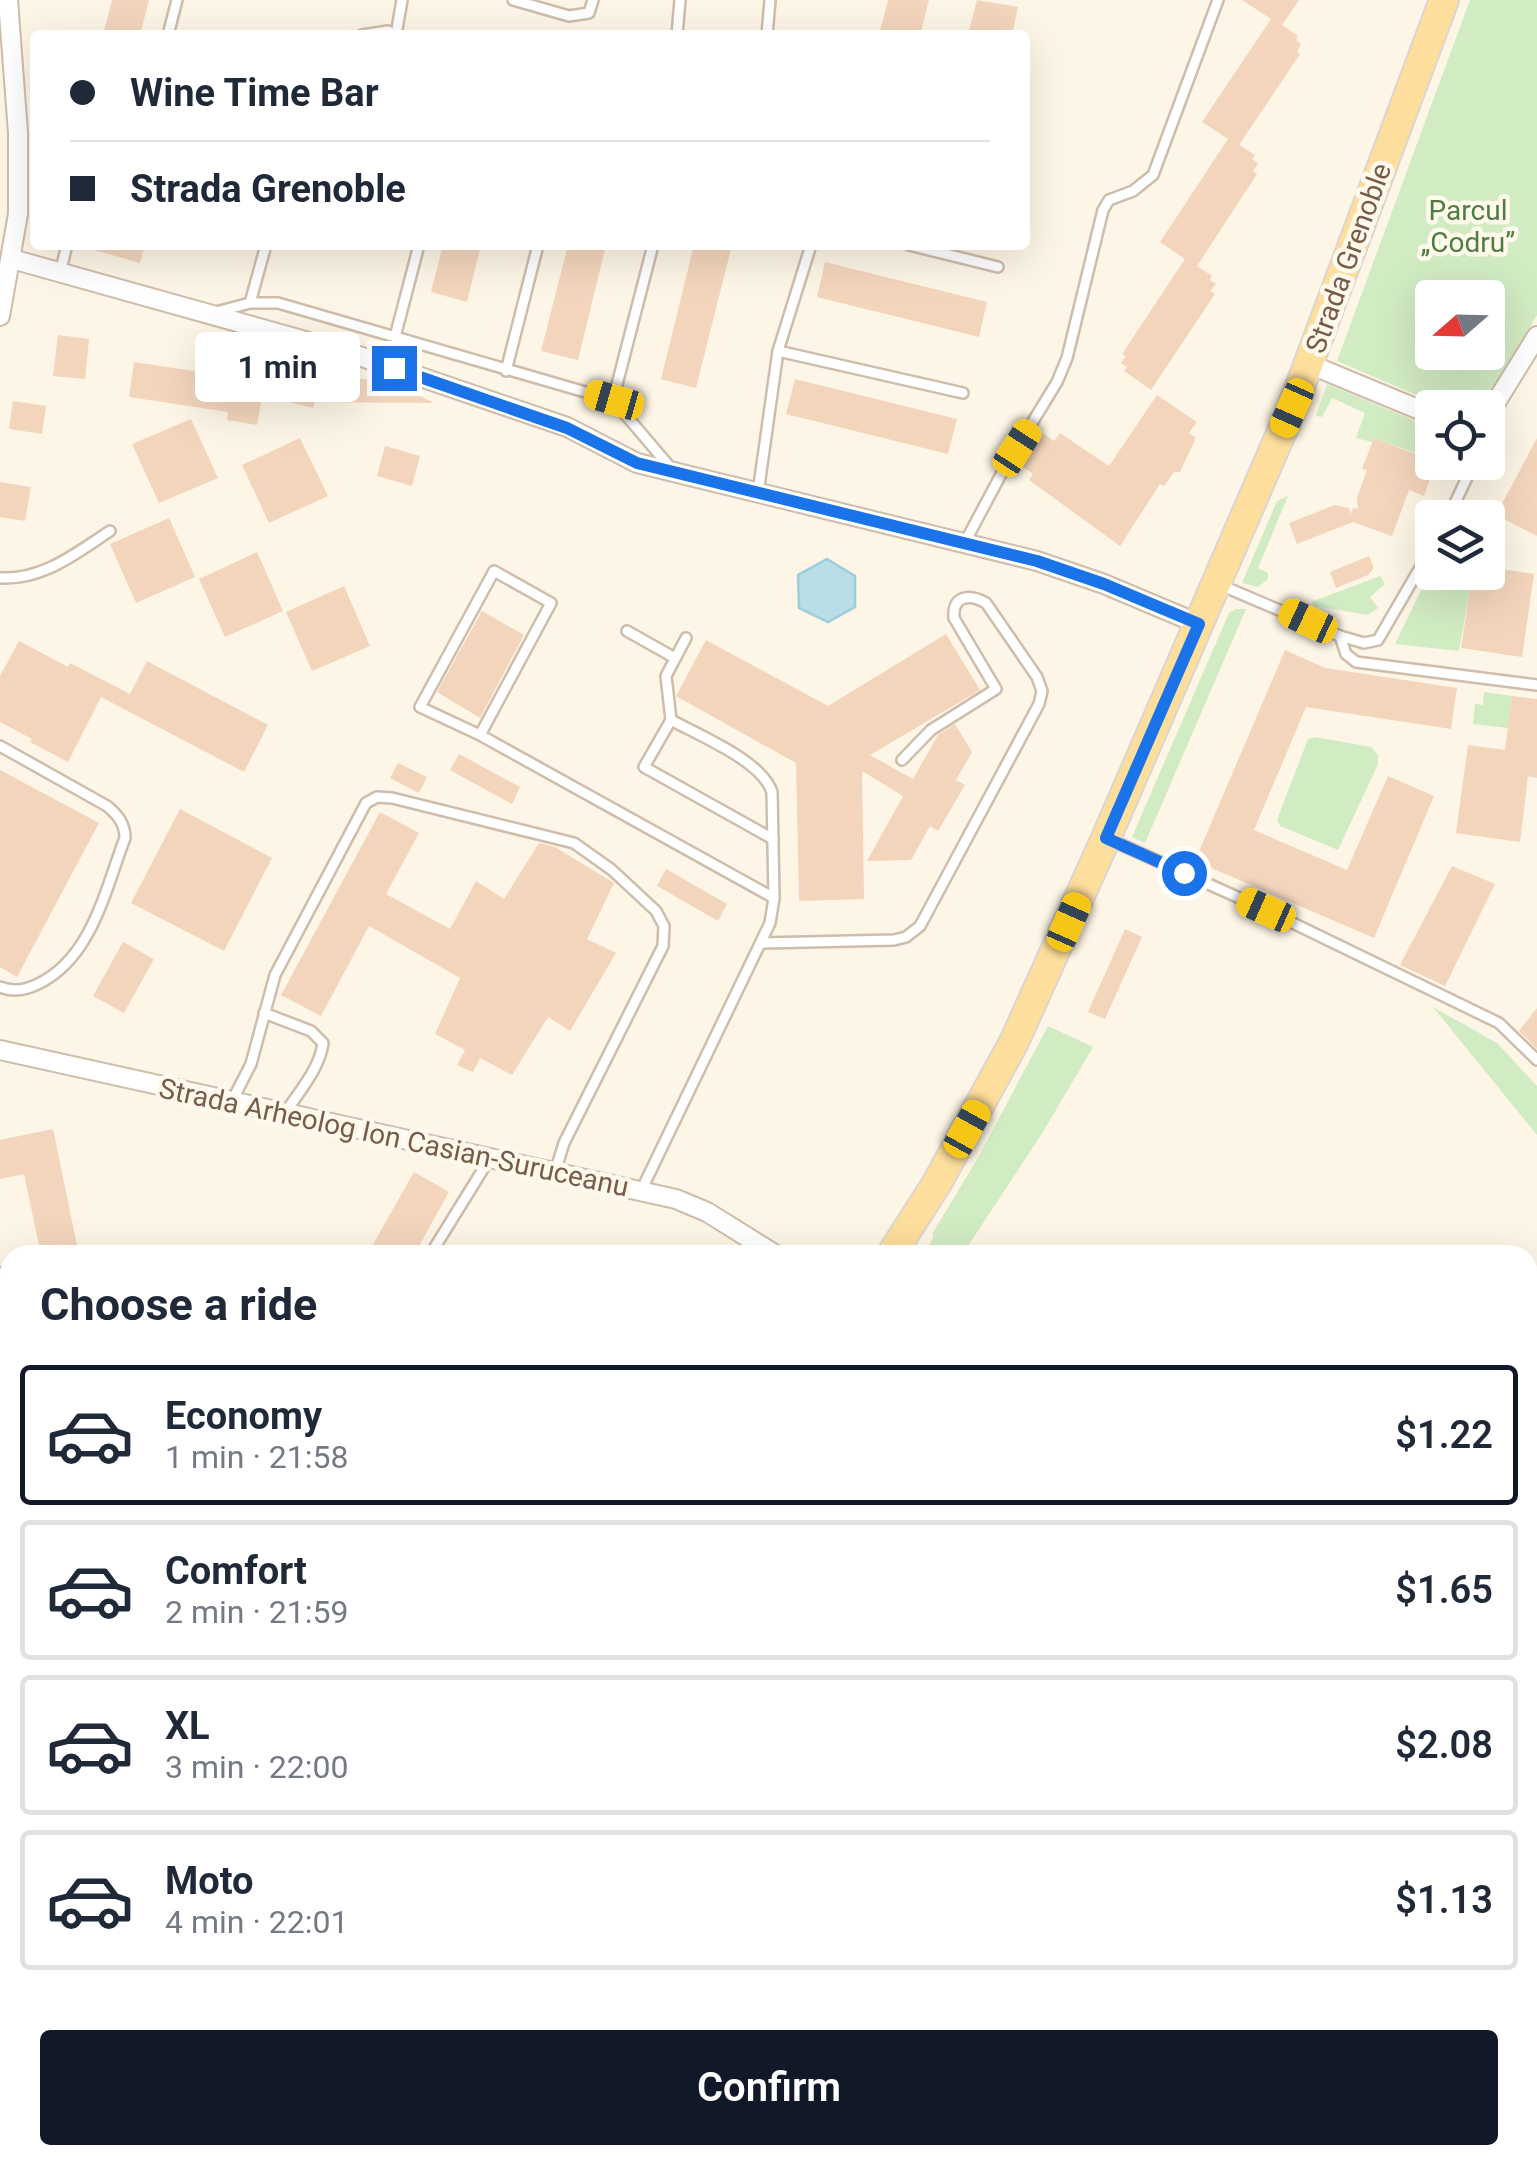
<!DOCTYPE html>
<meta charset="utf-8">
<style>
:root{--surface:#fff;--page:#f6f6f7;--text:#1f2937;--muted:#747a83;--line:#e0e1e3;--accent:#111827}
body{margin:0;font-family:Roboto,sans-serif;background:var(--page);color:var(--text);height:100vh;display:flex;flex-direction:column;font-size:38px;white-space:nowrap}
*{box-sizing:border-box;margin:0}
p{font-size:32px;color:var(--muted)}
.icon{flex:none;width:55px;height:55px;fill:none;stroke:currentColor;stroke-width:2;stroke-linecap:round;stroke-linejoin:round}
.map{position:relative;flex:1;overflow:hidden}
.drawer{position:absolute;left:0px;top:1245px;width:1538px;height:920px;display:flex;flex-direction:column;background:var(--surface);border-radius:30px 30px 0 0;box-shadow:0 10px 40px #0002}
.drawer>*{flex:none}
.guide{position:absolute;left:30px;top:30px;width:1000px;height:220px;border-radius:10px;box-shadow:0 10px 40px #0002;display:grid;align-content:center;height:220px;padding:0 40px;background:var(--surface)}
.needle{width:65px;rotate:250deg}
.buttons{position:absolute;left:1415px;top:280px;display:grid;gap:20px}
.buttons a{display:grid;place-items:center;width:90px;height:90px;border-radius:10px;background:var(--surface);box-shadow:0 10px 40px #0002;font-size:50px}
.end{position:absolute;width:45px;height:45px;margin:-22px;border:12px solid #1a73e8;background:#fff;box-shadow:0 0 0 5px #fff}
.from{border-radius:50%}
.bubble{position:absolute;height:70px;border-radius:10px;background:var(--surface);box-shadow:0 10px 40px #0002;font-size:32px;font-weight:600;line-height:70px;text-align:center}
.car{position:absolute;width:30px;height:60px;margin:-30px -15px;border-radius:12px;box-shadow:0 0 8px 2px #0007;background:linear-gradient(#f5c518 24%,#345 0 40%,#f5c518 0 76%,#345 0 86%,#f5c518 0)}
.guide b{display:flex;align-items:center;gap:35px;height:95px;font-size:38px}
.guide b+b{border-top:2px solid var(--line)}
.guide i{width:25px;height:25px;background:var(--text)}
ul{padding:0;list-style:none}
li{display:flex;align-items:center;gap:30px;height:140px;margin:0 20px 15px;padding:0 20px;border:5px solid var(--line);border-radius:10px}
li div{flex:1}
li b{display:block;font-size:38px}
li em{font-style:normal;font-weight:600}
li.active{border-color:var(--accent)}
li>.icon{width:90px;height:90px;stroke-width:1.5}
h2{padding:0 40px;font-size:45px;line-height:120px}
.action{display:flex;gap:20px;margin-top:auto;padding:20px 40px}
.action a{flex:1;height:115px;border-radius:10px;background:var(--accent);color:#fff;font-size:40px;font-weight:600;line-height:115px;text-align:center}
.map>svg:first-child{display:block}
</style>
<div class="map">
<svg width="1537" height="2165" viewBox="0 0 1537 2165">
<rect width="100%" height="100%" fill="#fdf5e5"/>
<g fill="#d1ebc3" fill-rule="evenodd">
<path d="M1470,0H1537V315L1482,407H1444L1337,361ZM1432,298H1488V352H1432Z"/>
<path d="M1327,384L1432,428V459L1374,438L1372,442L1356,438L1365,413L1332,398L1322,417L1316,416Z"/>
<path d="M1288,496L1258,568L1268,573V579L1258,587L1242,583L1277,501Z"/>
<path d="M1432,568V572L1473,573L1459,651L1395,644Z"/>
<path d="M1380,576L1385,584L1370,597L1378,608L1368,615L1315,606L1311,602Z"/>
<path d="M1236,609H1246L1145,843L1132,837L1229,613Z"/>
<path d="M1484,692L1512,696L1508,728L1473,724L1475,704L1483,705Z"/>
<path d="M1315,737L1371,747L1378,755V764L1338,850L1280,826L1277,820L1308,739Z"/>
<path d="M1433,1007L1497,1043L1537,1086V1135Z"/>
<path d="M1048,1026L1093,1047L1043,1132L962,1255H920L926,1245L929,1246L934,1236L932,1234L978,1158Z"/>
</g>
<path fill="#b9dee7" stroke="#9fcdda" stroke-width="2.5" d="M827,559L855,576V607L828,622L799,608L798,575Z"/>
<g fill="#f3d5bc">
<path d="M112,0H149L140,35H103Z"/>
<path d="M888,0H929L920,35H879Z"/>
<path d="M977,0L1018,7L1012,35H968Z"/>
<path d="M1242,0H1299L1282,25L1298,36L1296,40L1301,44L1297,52L1300,54L1239,145L1255,155L1252,159L1258,164L1253,171L1257,174L1197,266L1212,276L1210,280L1216,284L1210,291L1215,294L1151,390L1124,371L1127,367L1121,363L1126,356L1122,354L1185,259L1160,242L1228,139L1202,122L1271,19Z"/>
<path d="M92,245H145L140,263L91,249Z"/>
<path d="M443,245H481L467,302L431,292Z"/>
<path d="M568,245H606L578,360L541,351Z"/>
<path d="M694,245H732L696,388L661,379Z"/>
<path d="M825,262L987,302L979,337L817,297Z"/>
<path d="M208,334L233,339L224,390L262,397L257,425L227,420L228,412L129,397L134,362L200,372Z"/>
<path d="M58,335L89,339L85,379L53,376Z"/>
<path d="M280,350L324,360L320,377L384,380V378L434,403L315,402L313,408L269,397Z"/>
<path d="M795,379L957,419L948,454L786,414Z"/>
<path d="M1157,395L1197,422L1189,433L1196,438L1180,472H1174L1164,486L1160,484L1120,546L1029,480L1033,474L1022,466L1043,433L1054,441L1060,433L1109,466Z"/>
<path d="M13,401L46,406L42,434L9,429Z"/>
<path d="M191,419L218,478L159,503L132,444Z"/>
<path d="M300,438L328,496L269,523L242,465Z"/>
<path d="M1374,438L1436,462L1424,496L1409,490L1392,536L1353,522L1297,544L1289,523L1335,505L1349,508L1351,514L1353,508L1358,509L1357,498L1367,470L1362,469Z"/>
<path d="M1537,438V536L1496,515Z"/>
<path d="M385,446L420,456L412,486L377,476Z"/>
<path d="M0,482L31,487L25,521L0,517Z"/>
<path d="M169,518L195,577L136,603L110,544Z"/>
<path d="M257,552L283,611L225,637L199,579Z"/>
<path d="M1369,556L1374,568L1368,575L1336,588L1330,572Z"/>
<path d="M1488,567L1534,574L1522,657L1461,648L1473,572H1488Z"/>
<path d="M344,586L370,646L312,671L286,612Z"/>
<path d="M482,611L524,635L480,718L437,692Z"/>
<path d="M946,634L980,690L870,755L913,779L938,735L955,724L972,752L956,780L965,785L938,831L930,826L911,860L867,861L903,796L862,771L864,899L799,901L796,763L676,696L706,640L828,706Z"/>
<path d="M19,641L68,667L70,663L130,694L147,661L268,725L244,772L101,697L68,762L30,742L32,739L0,722V676Z"/>
<path d="M1285,650L1325,668L1457,688L1451,729L1306,707L1254,830L1347,870L1388,776L1434,796L1374,938L1195,861Z"/>
<path d="M1512,696L1537,699V778L1528,776L1520,842L1456,833L1468,745L1505,750Z"/>
<path d="M459,754L520,787L512,804L450,770Z"/>
<path d="M398,763L427,777L419,793L390,778Z"/>
<path d="M0,770L99,823L17,977L0,967Z"/>
<path d="M180,809L272,858L224,951L131,903Z"/>
<path d="M380,812L419,833L386,894L450,929L476,881L504,899L539,843L555,847L614,883L587,939L616,953L570,1031L548,1017L512,1075L480,1058L473,1072L457,1065L465,1050L435,1034L460,978L369,926L321,1016L281,995Z"/>
<path d="M1452,866L1495,884L1445,986L1400,965Z"/>
<path d="M666,869L727,904L718,921L657,886Z"/>
<path d="M1125,929L1142,937L1105,1019L1088,1012Z"/>
<path d="M123,942L154,959L124,1013L93,996Z"/>
<path d="M1537,1008V1049L1519,1031Z"/>
<path d="M53,1129L79,1255H41L24,1174L0,1179V1140Z"/>
<path d="M414,1172L449,1192L414,1255H367Z"/>
</g>
<g fill="none" stroke-linecap="round" stroke-linejoin="round">
<g stroke="#cfbdab" stroke-width="14">
<g id="lane">
<path d="M513,0L569,16L589,13L593,0"/>
<path d="M168,35L177,0"/>
<path d="M362,35L388,31L396,35"/>
<path d="M396,35L402,0"/>
<path d="M677,35L680,0"/>
<path d="M767,35L770,0"/>
<path d="M909,245L998,267"/>
<path d="M60,273L67,245"/>
<path d="M250,303L266,245"/>
<path d="M216,312L250,303H278L613,400L670,467"/>
<path d="M395,337L419,245"/>
<path d="M778,351L963,393"/>
<path d="M506,371L538,245"/>
<path d="M613,400L653,245"/>
<path d="M758,493L778,351L811,245"/>
<path d="M1448,518L1470,471"/>
<path d="M964,544L1005,467L1057,382L1067,358L1103,210L1109,200L1133,191L1153,175L1218,0"/>
<path d="M0,578C43,580 75,554 110,531"/>
<path d="M1218,584L1340,636L1364,643L1378,640L1432,547"/>
<path d="M627,631L675,658"/>
<path d="M1340,636L1346,654L1356,662L1537,685"/>
<path d="M671,720L644,767L773,839"/>
<path d="M480,735L551,603L494,571L420,707L480,735L774,898"/>
<path d="M0,746L107,806C118,815 125,824 125,838C105,890 92,958 38,984C26,990 12,992 0,987"/>
<path d="M1111,840L1266,910L1499,1023L1537,1060"/>
<path d="M761,943L894,940L906,937L920,926L1039,704L1042,691L1037,677L986,603C969,593 952,596 954,618L996,689L931,730L902,760"/>
<path d="M264,1013L311,1031L323,1043C320,1068 299,1092 285,1113"/>
<path d="M232,1101L251,1064L275,975L366,803L377,797L392,798L574,843L612,870L656,911L664,926L663,946L564,1143L555,1172"/>
<path d="M641,1191L770,923L774,898L772,792C762,761 700,736 671,720L666,676L686,638"/>
<path d="M430,1255L490,1158"/>
<path d="M0,1273L10,1274"/>
</g>
</g>
<g stroke="#cfbdab" stroke-width="22">
<g id="street">
<path d="M12,259L359,356L567,427L637,463L1037,561L1104,584L1199,624"/>
<path d="M0,316L18,214V133L8,0"/>
<path d="M1309,364L1432,415"/>
<path d="M1488,415L1537,336"/>
<path d="M0,1050L676,1199L707,1212L776,1255"/>
<path d="M0,1906L10,1910"/>
<path d="M0,2036L10,2015"/>
<path d="M113,2165L118,2155"/>
</g>
</g>
<g stroke="#dcd5d0" stroke-width="32">
<g id="primary">
<path d="M891,1255L937,1183L1014,1042L1106,838L1292,408L1444,0"/>
<path d="M381,2165L386,2155"/>
</g>
</g>
<use href="#lane" stroke="#fff" stroke-width="9"/>
<use href="#street" stroke="#fff" stroke-width="18"/>
<use href="#primary" stroke="#fdde9c" stroke-width="28"/>
</g>
<g fill="none" stroke-linecap="round" stroke-linejoin="round">
<path stroke="#1a73e8" stroke-width="12" d="M394,368L567,428L637,463L1037,561L1104,584L1199,624L1106,838L1184,873"/>
</g>
<g text-anchor="middle" stroke-width="9" stroke-linejoin="round" paint-order="stroke">
<g font-size="28" fill="#4f7d41" stroke="#fff9ec">
<text x="1468" y="220">Parcul<tspan x="1468" dy="32">„Codru”</tspan></text>
</g>
<g font-size="28" fill="#775c49" stroke="#fff9ec">
<text transform="translate(1348 258) rotate(-70)" y="10">Strada Grenoble</text>
<text transform="translate(394 1137) rotate(12)" y="10">Strada Arheolog Ion Casian-Suruceanu</text>
</g>
</g>
</svg>
<div class="buttons">
<a><svg class="needle" viewBox="-14 -14 28 28"><path d="M0-13l5 13h-10z" fill="#e53935"/><path d="M0 13l5-13h-10z" fill="#747a83"/></svg></a>
<a><svg class="icon" aria-label="locate" viewBox="0 0 24 24"><circle cx="12" cy="12" r="6"/><path d="M12 2v4M12 18v4M2 12h4M18 12h4"/></svg></a>
<a><svg class="icon" aria-label="layers" viewBox="0 0 24 24"><path d="M12 4l9 5-9 5-9-5zM3 14l9 5 9-5"/></svg></a>
</div>
<i class="end from" style="left:1184px;top:873px"></i>
<i class="end" style="left:394px;top:368px"></i>
<div class="bubble" style="left:195px;top:332px;width:165px">1 min</div>
<i class="car" style="left:614px;top:400px;rotate:286deg"></i>
<i class="car" style="left:1292px;top:408px;rotate:204deg"></i>
<i class="car" style="left:1017px;top:448px;rotate:33deg"></i>
<i class="car" style="left:1308px;top:621px;rotate:295deg"></i>
<i class="car" style="left:1266px;top:910px;rotate:294deg"></i>
<i class="car" style="left:1069px;top:922px;rotate:24deg"></i>
<i class="car" style="left:967px;top:1129px;rotate:29deg"></i>
<div class="guide">
<b><i class="from"></i>Wine Time Bar</b>
<b><i></i>Strada Grenoble</b>
</div>
<section class="drawer">
<h2>Choose a ride</h2>
<ul>
<li class="active"><svg class="icon" aria-label="car" viewBox="0 0 24 24"><path d="M5 17H2v-5l4-1 3-4h7l3 4 3 1v5h-3M9 17h6M6 11h13"/><circle cx="7" cy="17" r="2"/><circle cx="17" cy="17" r="2"/></svg><div><b>Economy</b><p>1 min · 21:58</p></div><em>$1.22</em></li>
<li><svg class="icon" aria-label="car" viewBox="0 0 24 24"><path d="M5 17H2v-5l4-1 3-4h7l3 4 3 1v5h-3M9 17h6M6 11h13"/><circle cx="7" cy="17" r="2"/><circle cx="17" cy="17" r="2"/></svg><div><b>Comfort</b><p>2 min · 21:59</p></div><em>$1.65</em></li>
<li><svg class="icon" aria-label="car" viewBox="0 0 24 24"><path d="M5 17H2v-5l4-1 3-4h7l3 4 3 1v5h-3M9 17h6M6 11h13"/><circle cx="7" cy="17" r="2"/><circle cx="17" cy="17" r="2"/></svg><div><b>XL</b><p>3 min · 22:00</p></div><em>$2.08</em></li>
<li><svg class="icon" aria-label="car" viewBox="0 0 24 24"><path d="M5 17H2v-5l4-1 3-4h7l3 4 3 1v5h-3M9 17h6M6 11h13"/><circle cx="7" cy="17" r="2"/><circle cx="17" cy="17" r="2"/></svg><div><b>Moto</b><p>4 min · 22:01</p></div><em>$1.13</em></li>
</ul>
<div class="action"><a>Confirm</a></div>
</section>
</div>
